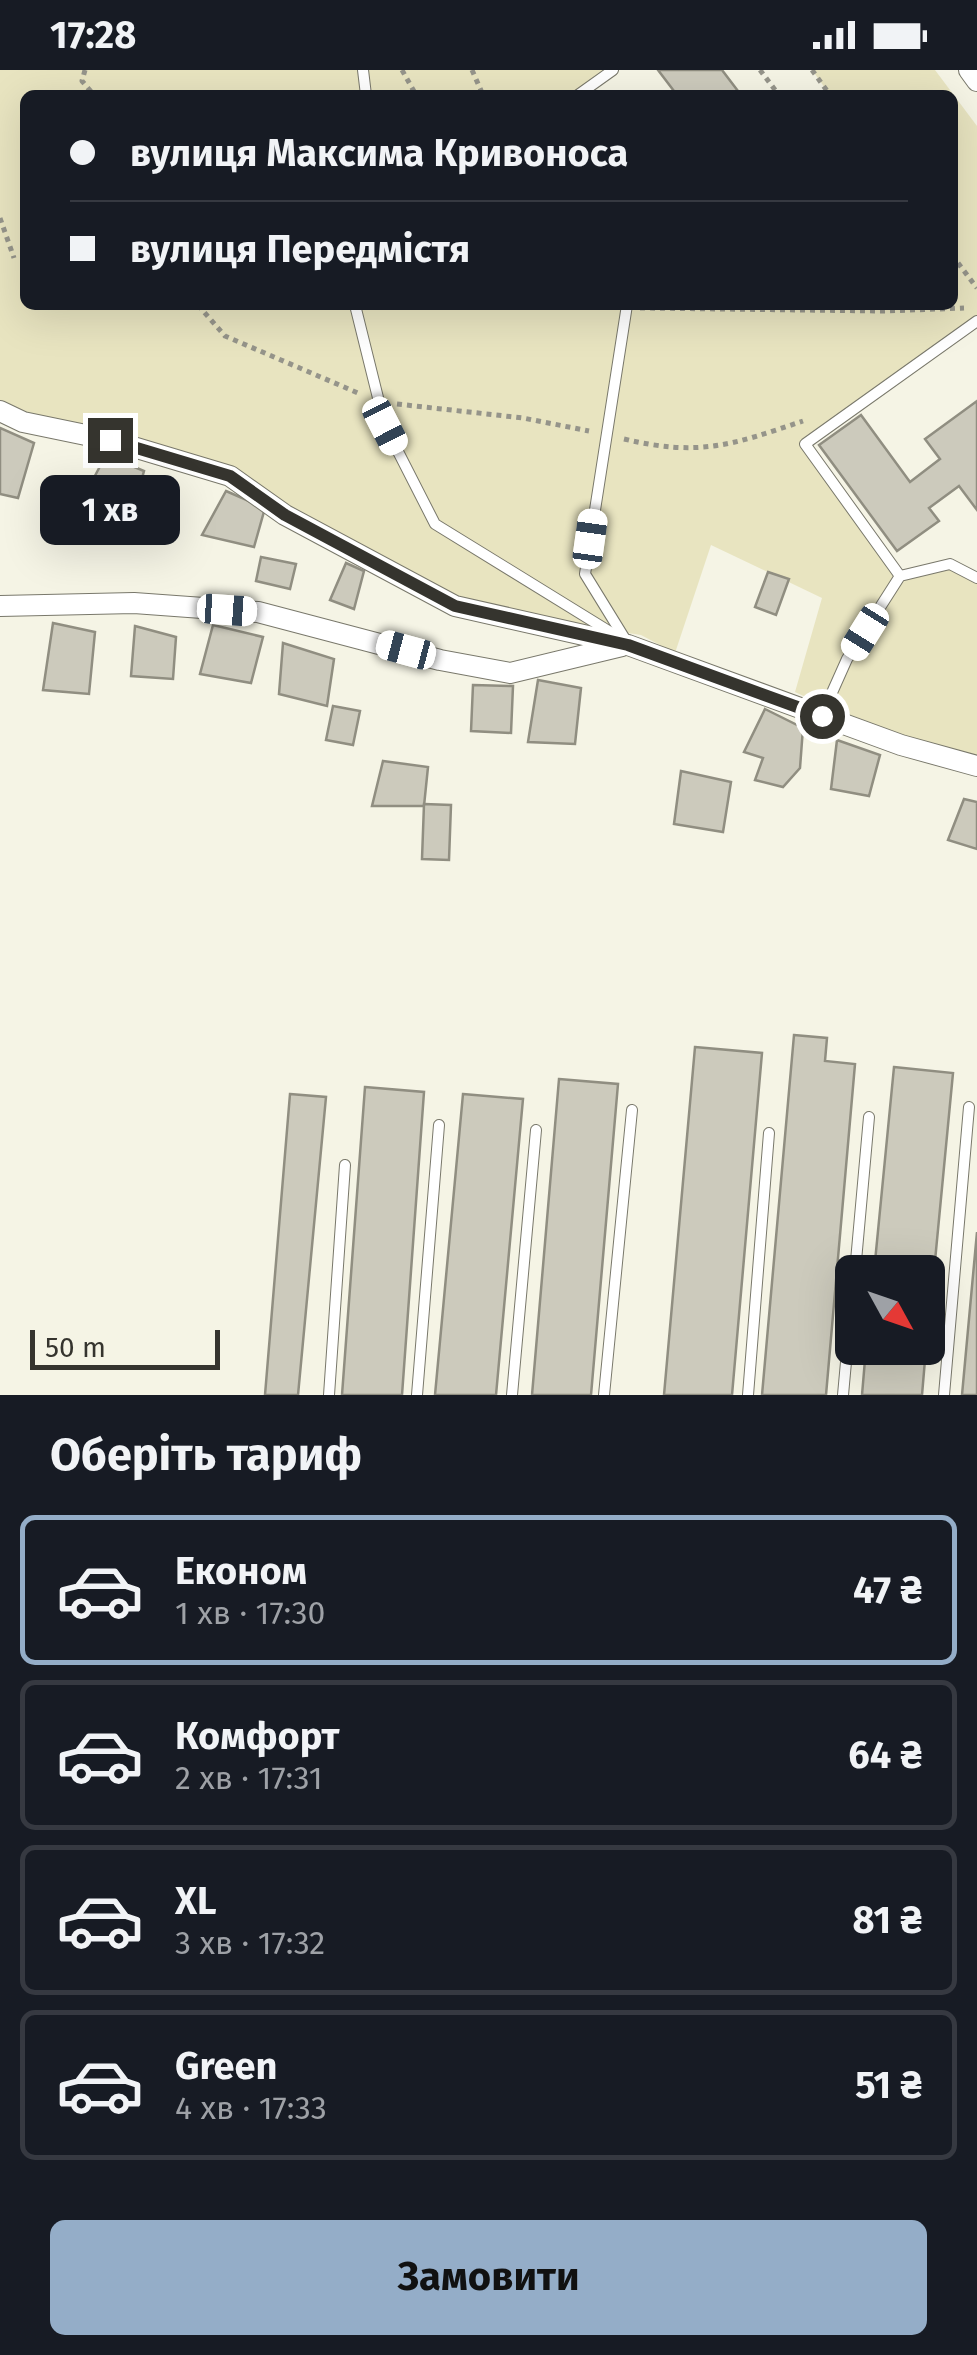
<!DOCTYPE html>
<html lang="uk">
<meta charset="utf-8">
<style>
:root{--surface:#171b24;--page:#242831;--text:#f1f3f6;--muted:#9ea1a6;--line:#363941;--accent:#94adc8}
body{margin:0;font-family:"Fira Sans",sans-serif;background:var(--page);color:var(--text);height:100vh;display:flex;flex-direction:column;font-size:38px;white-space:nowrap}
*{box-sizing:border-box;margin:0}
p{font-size:32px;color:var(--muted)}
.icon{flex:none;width:55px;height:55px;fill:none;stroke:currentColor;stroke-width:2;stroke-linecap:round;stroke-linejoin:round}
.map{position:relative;height:1325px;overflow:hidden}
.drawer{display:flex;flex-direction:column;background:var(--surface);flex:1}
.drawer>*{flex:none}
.guide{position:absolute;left:20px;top:20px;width:938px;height:220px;border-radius:15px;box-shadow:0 10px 40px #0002;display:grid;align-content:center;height:220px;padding:0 50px;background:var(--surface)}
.needle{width:65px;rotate:130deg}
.fabs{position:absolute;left:835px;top:1185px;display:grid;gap:20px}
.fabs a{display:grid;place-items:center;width:110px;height:110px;border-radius:15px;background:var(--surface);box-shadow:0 10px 40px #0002;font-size:50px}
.scale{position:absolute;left:30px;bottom:25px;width:190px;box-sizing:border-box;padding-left:10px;border:5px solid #35342e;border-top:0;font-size:28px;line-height:35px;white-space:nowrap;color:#35342e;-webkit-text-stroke:8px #f5f4e5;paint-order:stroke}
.end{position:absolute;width:45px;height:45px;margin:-22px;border:12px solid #35342e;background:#fff;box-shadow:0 0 0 5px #fff}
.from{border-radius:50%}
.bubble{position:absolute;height:70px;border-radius:15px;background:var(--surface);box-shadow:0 10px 40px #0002;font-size:32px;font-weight:700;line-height:70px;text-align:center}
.car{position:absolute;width:30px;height:60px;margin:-30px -15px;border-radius:12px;box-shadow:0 0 8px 2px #0007;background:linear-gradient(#fff 24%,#345 0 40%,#fff 0 76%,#345 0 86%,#fff 0)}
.guide b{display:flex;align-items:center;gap:35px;height:95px;font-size:38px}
.guide b+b{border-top:2px solid var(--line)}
.guide i{width:25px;height:25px;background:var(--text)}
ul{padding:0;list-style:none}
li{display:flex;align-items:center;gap:30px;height:150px;margin:0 20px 15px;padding:0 30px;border:5px solid var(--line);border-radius:15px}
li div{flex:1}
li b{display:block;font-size:38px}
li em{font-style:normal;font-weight:700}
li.on{border-color:var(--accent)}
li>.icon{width:90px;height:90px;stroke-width:1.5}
h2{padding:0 50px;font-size:45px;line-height:120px}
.button{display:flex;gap:20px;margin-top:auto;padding:20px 50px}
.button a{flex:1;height:115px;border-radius:15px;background:var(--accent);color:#111;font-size:40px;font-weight:700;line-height:115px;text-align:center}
.status{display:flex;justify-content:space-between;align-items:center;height:70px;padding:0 50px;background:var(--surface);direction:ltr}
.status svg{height:28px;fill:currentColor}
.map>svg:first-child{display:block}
</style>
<div class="status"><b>17:28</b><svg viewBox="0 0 49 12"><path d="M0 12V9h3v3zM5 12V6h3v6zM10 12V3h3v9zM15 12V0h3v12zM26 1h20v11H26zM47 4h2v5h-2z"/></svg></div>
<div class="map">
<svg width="977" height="1325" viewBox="0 0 977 1325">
<rect width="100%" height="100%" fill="#f5f4e5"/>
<path fill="#e8e4c0" d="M0,0H613L576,25H25V235H952V25H830L812,0H935L977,56V251L805,374L900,506L950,494L977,508V685L906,666L832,638L844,594L818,633L795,622L822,528L711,475L675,583L641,565L455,536L230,406L0,341Z"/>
<g fill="#cccabc" stroke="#908e81" stroke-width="2.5">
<path d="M658,0H722L741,25H677Z"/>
<path d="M977,331V440L959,416L929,438L939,451L897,481L819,375L861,345L910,412L940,389L925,369Z"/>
<path d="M0,358L34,373L18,428L0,424Z"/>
<path d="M106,385L144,401L130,452L80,434Z"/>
<path d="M226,421L265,438L254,477L202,465Z"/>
<path d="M261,487L296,494L290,519L256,511Z"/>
<path d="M346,493L364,501L354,539L330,530Z"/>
<path d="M768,502L789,509L776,545L755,537Z"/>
<path d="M53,553L95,562L89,624L43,620Z"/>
<path d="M213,555L263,567L251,613L200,604Z"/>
<path d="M135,556L176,567L173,609L131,606Z"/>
<path d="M283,573L334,589L327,636L279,624Z"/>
<path d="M538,610L581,618L575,674L528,672Z"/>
<path d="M473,615L513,616L511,663L471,661Z"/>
<path d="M333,636L360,641L353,675L326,670Z"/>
<path d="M765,639L803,658L800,698L783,717L755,710L763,688L744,682Z"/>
<path d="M837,670L880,685L869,726L831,719Z"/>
<path d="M383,691L428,697L424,736H372Z"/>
<path d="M681,701L731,712L723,762L674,754Z"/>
<path d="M964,729L977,732V779L948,770Z"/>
<path d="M424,734L451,735L449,790L422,789Z"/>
<path d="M794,965L827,968L825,991L855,994L826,1325H762Z"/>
<path d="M695,977L762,983L732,1325H664Z"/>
<path d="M894,997L953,1003L928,1264V1202H874Z"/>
<path d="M559,1009L618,1014L591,1325H532Z"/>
<path d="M365,1017L424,1022L402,1325H342Z"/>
<path d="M290,1024L326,1027L298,1325H265Z"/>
<path d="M463,1024L523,1029L496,1325H435Z"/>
<path d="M977,1162V1325H962Z"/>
<path d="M866,1278H926L922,1325H862Z"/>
</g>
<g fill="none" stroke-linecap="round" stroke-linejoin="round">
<g stroke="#79786b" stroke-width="12">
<g id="lane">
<path d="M363,0L366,25"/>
<path d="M578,25L613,0"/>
<path d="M355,235L385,356L435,454L620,568"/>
<path d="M900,506L805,374L977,251"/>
<path d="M625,569L585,504L627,235"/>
<path d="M822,645L847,589L900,506L950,494L977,508"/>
<path d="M855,1202L869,1047"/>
<path d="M329,1325L345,1095"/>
<path d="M417,1325L439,1055"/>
<path d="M512,1325L536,1060"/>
<path d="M604,1325L632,1040"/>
<path d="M748,1325L769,1063"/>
<path d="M843,1325L852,1226"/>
<path d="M944,1325L969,1037"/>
</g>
</g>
<g stroke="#79786b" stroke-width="22">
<g id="street">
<path d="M969,0L977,11"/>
<path d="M0,341L23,352L110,370L230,406L285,445L455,536L628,575L901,675L977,696"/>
<path d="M0,536L134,533L258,542L440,590L510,603L622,576"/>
</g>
</g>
<g stroke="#95948a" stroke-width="5" stroke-dasharray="5 5" stroke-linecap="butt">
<path d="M85,0L82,11L94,25"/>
<path d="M402,0L416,25"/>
<path d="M472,0L483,25"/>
<path d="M760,0L779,25"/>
<path d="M812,0L830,25"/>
<path d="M0,148L14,188"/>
<path d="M952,185L977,218"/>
<path d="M198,235L225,266L358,323"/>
<path d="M640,238L884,241L964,238"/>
<path d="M397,334L523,348L589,361"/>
<path d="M624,369C699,387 732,375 803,351"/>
</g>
<use href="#lane" stroke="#fff" stroke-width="10"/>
<use href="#street" stroke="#fff" stroke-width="20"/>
</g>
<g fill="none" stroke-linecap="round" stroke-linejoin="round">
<path stroke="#35342e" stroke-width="12" d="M110,370L230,406L285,445L455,536L628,575L822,646"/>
</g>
</svg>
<div class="fabs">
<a><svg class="needle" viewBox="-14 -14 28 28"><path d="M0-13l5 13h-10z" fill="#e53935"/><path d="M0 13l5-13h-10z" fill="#9ea1a6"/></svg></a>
</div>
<div class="scale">50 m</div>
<i class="end from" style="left:822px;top:646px"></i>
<i class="end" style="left:110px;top:370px"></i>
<div class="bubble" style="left:40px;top:405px;width:140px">1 хв</div>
<i class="car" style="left:385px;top:356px;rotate:153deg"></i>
<i class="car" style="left:590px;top:469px;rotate:8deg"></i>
<i class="car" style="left:227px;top:540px;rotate:94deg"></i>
<i class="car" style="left:865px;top:562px;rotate:212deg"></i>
<i class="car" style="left:406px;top:580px;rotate:285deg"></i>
<div class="guide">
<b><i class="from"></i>вулиця Максима Кривоноса</b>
<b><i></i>вулиця Передмістя</b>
</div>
</div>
<section class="drawer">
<h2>Оберіть тариф</h2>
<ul>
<li class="on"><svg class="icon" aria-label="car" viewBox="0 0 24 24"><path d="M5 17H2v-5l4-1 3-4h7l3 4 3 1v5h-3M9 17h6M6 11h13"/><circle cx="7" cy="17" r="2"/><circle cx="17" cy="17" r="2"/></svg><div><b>Економ</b><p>1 хв · 17:30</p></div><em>47 ₴</em></li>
<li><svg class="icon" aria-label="car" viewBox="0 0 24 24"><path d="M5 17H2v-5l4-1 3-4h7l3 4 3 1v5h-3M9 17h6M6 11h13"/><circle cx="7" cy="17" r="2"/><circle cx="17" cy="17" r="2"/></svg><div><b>Комфорт</b><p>2 хв · 17:31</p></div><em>64 ₴</em></li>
<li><svg class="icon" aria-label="car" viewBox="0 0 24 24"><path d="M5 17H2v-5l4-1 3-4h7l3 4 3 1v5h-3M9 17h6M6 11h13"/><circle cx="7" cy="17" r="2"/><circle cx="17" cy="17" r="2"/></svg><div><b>XL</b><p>3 хв · 17:32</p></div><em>81 ₴</em></li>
<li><svg class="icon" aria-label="car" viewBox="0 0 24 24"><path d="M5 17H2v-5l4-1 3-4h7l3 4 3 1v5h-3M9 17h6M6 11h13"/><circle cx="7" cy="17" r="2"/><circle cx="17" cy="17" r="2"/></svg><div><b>Green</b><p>4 хв · 17:33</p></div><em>51 ₴</em></li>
</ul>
<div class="button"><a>Замовити</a></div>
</section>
